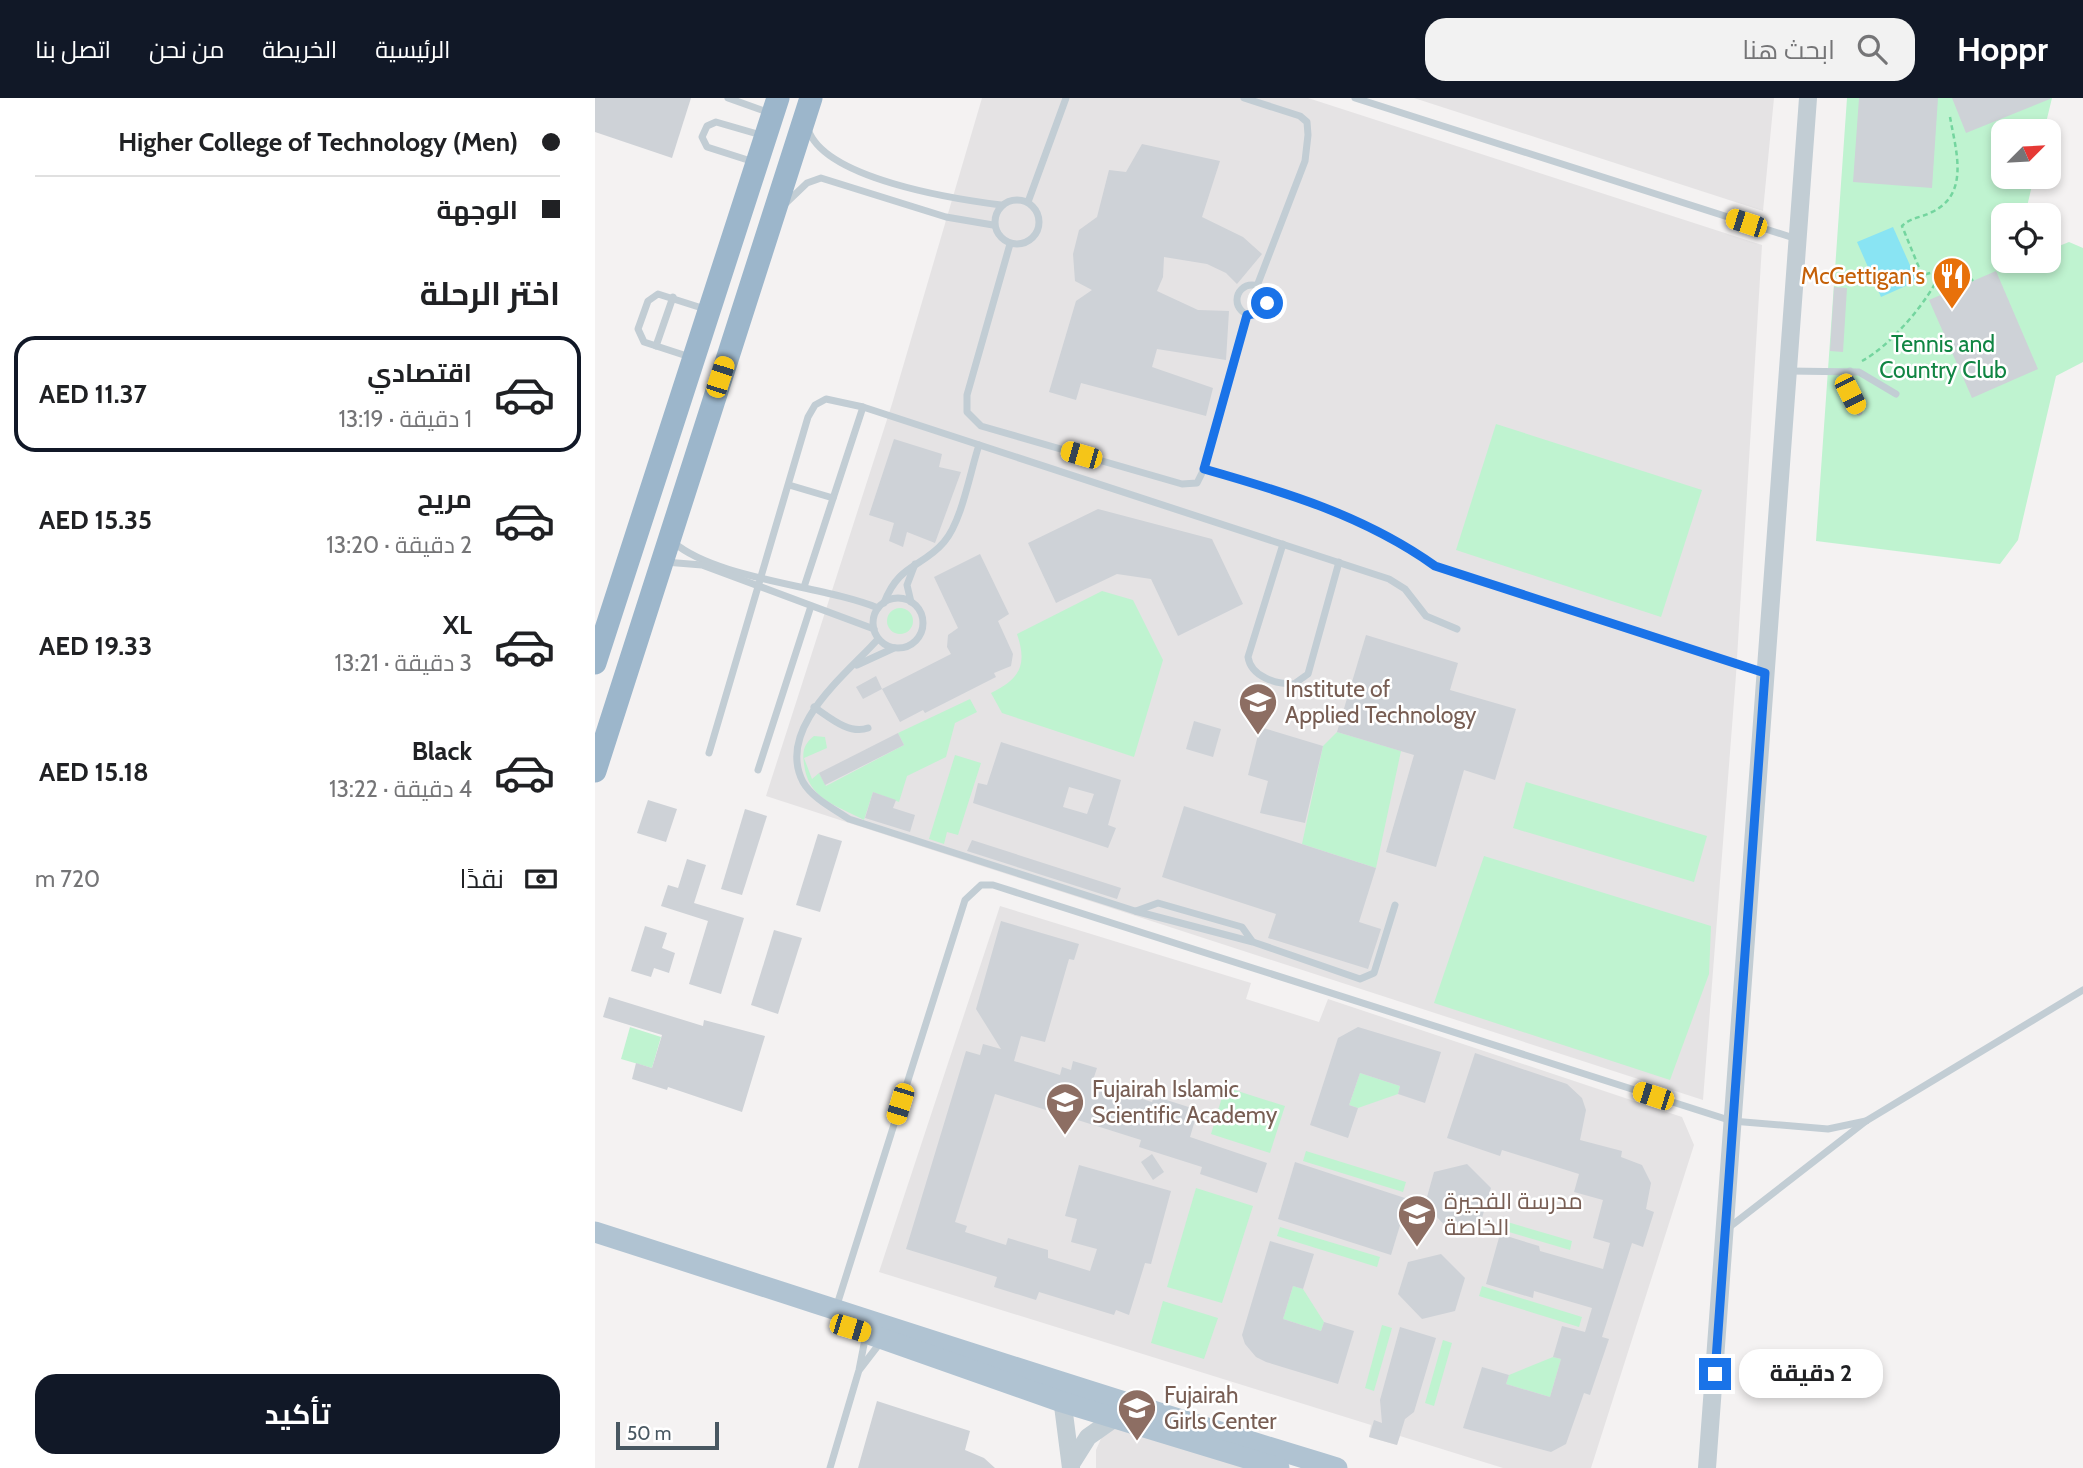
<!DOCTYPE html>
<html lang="ar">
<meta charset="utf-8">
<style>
:root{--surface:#fff;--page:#f2f2f2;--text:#202124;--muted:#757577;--line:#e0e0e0;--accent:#111827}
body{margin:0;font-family:Cabin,Cairo,sans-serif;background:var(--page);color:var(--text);direction:rtl;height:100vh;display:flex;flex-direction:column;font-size:26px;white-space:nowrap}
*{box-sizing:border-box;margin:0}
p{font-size:23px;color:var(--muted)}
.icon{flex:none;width:38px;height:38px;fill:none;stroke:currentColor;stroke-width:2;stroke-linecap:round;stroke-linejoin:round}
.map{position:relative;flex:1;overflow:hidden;direction:ltr}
.drawer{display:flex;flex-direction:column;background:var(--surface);width:595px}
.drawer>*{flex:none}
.guide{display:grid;align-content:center;height:154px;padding:0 35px;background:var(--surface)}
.needle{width:46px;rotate:66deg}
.fabs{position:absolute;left:1396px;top:21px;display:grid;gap:14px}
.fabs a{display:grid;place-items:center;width:70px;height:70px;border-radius:14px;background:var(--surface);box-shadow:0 4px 10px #0003;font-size:35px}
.scale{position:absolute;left:21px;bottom:18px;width:103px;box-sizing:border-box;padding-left:7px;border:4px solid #485761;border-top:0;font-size:19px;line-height:24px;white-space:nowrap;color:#485761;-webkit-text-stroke:5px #fff;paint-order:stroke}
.end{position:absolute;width:32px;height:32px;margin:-16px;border:9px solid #1a73e8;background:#fff;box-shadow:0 0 0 4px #fff}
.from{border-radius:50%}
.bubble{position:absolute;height:49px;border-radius:21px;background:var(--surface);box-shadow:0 4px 10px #0003;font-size:23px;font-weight:700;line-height:49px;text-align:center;direction:rtl}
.car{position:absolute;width:21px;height:42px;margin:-21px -10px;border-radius:9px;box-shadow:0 0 5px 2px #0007;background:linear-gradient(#f5c518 24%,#345 0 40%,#f5c518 0 76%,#345 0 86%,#f5c518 0)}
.guide b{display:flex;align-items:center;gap:24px;height:66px;font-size:26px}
.guide b+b{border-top:2px solid var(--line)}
.guide i{width:18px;height:18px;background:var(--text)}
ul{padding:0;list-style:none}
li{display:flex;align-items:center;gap:21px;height:116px;margin:0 14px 10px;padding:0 21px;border:4px solid transparent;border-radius:21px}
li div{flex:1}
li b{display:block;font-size:26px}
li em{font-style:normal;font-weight:700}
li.on{border-color:var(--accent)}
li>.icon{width:63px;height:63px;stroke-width:1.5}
h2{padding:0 35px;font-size:32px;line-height:84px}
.pay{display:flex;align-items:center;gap:18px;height:77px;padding:0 35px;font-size:26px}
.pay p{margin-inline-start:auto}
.button{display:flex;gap:14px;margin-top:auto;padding:14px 35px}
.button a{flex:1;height:80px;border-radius:21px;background:var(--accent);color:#fff;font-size:28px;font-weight:700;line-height:80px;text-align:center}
header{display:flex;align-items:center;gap:42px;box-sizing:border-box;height:98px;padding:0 35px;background:var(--accent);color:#fff}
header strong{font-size:33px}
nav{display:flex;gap:38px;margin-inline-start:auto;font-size:24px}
.search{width:490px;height:63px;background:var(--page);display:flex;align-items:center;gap:18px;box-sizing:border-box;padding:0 24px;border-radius:21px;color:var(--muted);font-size:26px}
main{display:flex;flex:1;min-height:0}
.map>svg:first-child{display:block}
</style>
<header>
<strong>Hoppr</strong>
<div class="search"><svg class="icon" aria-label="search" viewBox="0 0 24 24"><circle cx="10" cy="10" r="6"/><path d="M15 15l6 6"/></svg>ابحث هنا</div>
<nav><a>الرئيسية</a><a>الخريطة</a><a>من نحن</a><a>اتصل بنا</a></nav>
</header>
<main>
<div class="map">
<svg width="1488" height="1370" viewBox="0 0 1488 1370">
<rect width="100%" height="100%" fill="#f4f2f2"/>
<g fill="#e5e3e4">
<path d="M387,0H713L1167,147L1141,577L1108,1002L171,698L297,306Z"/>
<path d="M819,0H1179L1168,113Z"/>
<path d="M405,808L656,885L651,901L724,924L733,901L1087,1019L1099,1047L996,1370H908L805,1338L802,1347L774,1339L776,1327L284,1174Z"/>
<path d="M520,1327L664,1370H501V1352L508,1336Z"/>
</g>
<g fill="#bff3d0">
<path d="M1252,0H1457L1449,33H1409V79H1439L1430,117H1409V163H1419V165L1454,163V152L1474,144L1488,150V264L1461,278L1423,442L1405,466L1221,443Z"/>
<path d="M901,326L1107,392L1066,519L861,452Z"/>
<path d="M507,493L538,502L568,562L539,659L407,615L396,595C424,581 433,568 422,536Z"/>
<circle cx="305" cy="523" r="13"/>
<path d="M375,601L382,614L360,625L351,659L312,678L304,704L278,694L269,722C241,707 213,701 209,666C207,653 209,646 219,638L230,639L232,650L209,660L217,681L224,675L231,688L309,647L303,635Z"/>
<path d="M742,634L806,653L781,770L707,746L728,648Z"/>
<path d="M360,657L386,665L363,737L352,734L349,746L334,741Z"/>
<path d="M931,684L1112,738L1099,784L918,730Z"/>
<path d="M889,758L1116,828L1114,876L1075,982L839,905Z"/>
<path d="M35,929L66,939L57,970L26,961Z"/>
<path d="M765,975L805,988L803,996L763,1010L754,1007Z"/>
<path d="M630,989L690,1008L675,1055L616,1036Z"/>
<path d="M711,1053L811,1084L808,1094L708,1063Z"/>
<path d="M601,1090L658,1108L627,1205L572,1189Z"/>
<path d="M909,1123L977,1143L975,1152L907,1132Z"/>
<path d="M685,1129L785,1159L782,1169L682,1138Z"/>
<path d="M698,1188L708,1191L729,1224L726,1233L688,1221Z"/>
<path d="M887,1188L987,1219L984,1229L884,1198Z"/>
<path d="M568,1203L623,1220L609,1261L556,1245Z"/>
<path d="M787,1227L797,1230L779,1293L770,1290Z"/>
<path d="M848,1242L857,1245L839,1308L830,1305Z"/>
<path d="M958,1259L966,1261L955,1299L911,1286L914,1277Z"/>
</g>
<path fill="#89e4f3" d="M1298,129L1322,183L1286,199L1262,144Z"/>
<g fill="#ced2d7" fill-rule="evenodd">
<path d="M0,0H96L77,60L0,34Z"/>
<path d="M1264,0H1343L1337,90L1258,84Z"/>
<path d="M1357,0H1455V1L1371,35Z"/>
<path d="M547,46L625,63L607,119L648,139L667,156L642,186L631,175L612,166L569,159L568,179L562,193L603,212L634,213L631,262L562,251L557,269L618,290L611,318L486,285L481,302L454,294L481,203L497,192L480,183L478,156L484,132L502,119L514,72L531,74Z"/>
<path d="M1401,173L1443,271L1377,300L1334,202Z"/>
<path d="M1239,189L1252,190L1248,254L1235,253Z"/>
<path d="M299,341L347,356L344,369L366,374L340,445L312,434L308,449L294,443L299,425L274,417Z"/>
<path d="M503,411L617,441L648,506L583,538L556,481L522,476L461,505L433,445Z"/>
<path d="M385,456L414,516L403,523L418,556L416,568L399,575L401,579L330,615L328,612L305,624L287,591L356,556L352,549L353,537L363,530L339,479Z"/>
<path d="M771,537L863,565L855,592L921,611L900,682L869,672L841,769L791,754L819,657L742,634Z"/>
<path d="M281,578L287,591L268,601L261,589Z"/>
<path d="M599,623L626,631L618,659L591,651Z"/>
<path d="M665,629L728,648L710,725L665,715L673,683L653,677Z"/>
<path d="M303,635L309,647L230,687L224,675Z"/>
<path d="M406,644L526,682L513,727L521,730L513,750L378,705L383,685L392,687ZM474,689L499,696L492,716L468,709Z"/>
<path d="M278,694L301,702L298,710L320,717L315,734L270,720Z"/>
<path d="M53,702L82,711L71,744L42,735Z"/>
<path d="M589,708L781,770L764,824L786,831L773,871L673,840L681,816L567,779Z"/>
<path d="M150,711L172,718L147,797L126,791Z"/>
<path d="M223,736L247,743L225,814L201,807Z"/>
<path d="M377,742L526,790L522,801L372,753Z"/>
<path d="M92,761L111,767L99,805L149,820L126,896L94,886L113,823L66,808L73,787L83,790Z"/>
<path d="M406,823L484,846L479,862L474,861L450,944L426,938L419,963L465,977L467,969L476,972L478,963L502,970L497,985L557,1004L559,998L603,1012L595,1039L672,1065L662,1095L605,1076L607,1069L544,1049L546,1042L400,996L360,1124L372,1128L370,1134L411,1147L413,1140L453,1152V1160L495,1173L502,1151L476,1144L482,1121L470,1118L484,1067L576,1093L556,1166L550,1165L534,1217L521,1212L519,1217L444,1194L441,1202L399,1189L402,1179L311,1151L371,953L385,957L388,946L406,951L381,911Z"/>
<path d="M50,828L72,835L67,850L80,855L74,875L59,870L56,879L36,873Z"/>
<path d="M179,832L207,840L183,916L156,907Z"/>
<path d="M14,899L108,928L109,922L170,938L147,1014L73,989L72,992L37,981L41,965L57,970L67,937L8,919Z"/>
<path d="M763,929L846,954L830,1005L803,996L805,988L765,975L754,1007L763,1010L753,1040L715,1027L743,940Z"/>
<path d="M880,955L972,986L987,1000L991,1012L985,1042L1027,1053L1026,1059L1047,1067L1056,1085L1051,1111L1059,1114L1048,1149L1037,1145L1007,1239L1014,1241L995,1297L989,1295L971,1346L956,1354L868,1330L887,1269L914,1277L911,1286L955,1299L966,1261L958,1259L967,1228L990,1234L997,1210L939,1193L938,1200L891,1186L905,1136L944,1148L945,1153L1008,1171L1015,1145L998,1140L1008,1102L979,1094L984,1076L907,1052L905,1058L852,1040Z"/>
<path d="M557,1056L569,1074L558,1082L546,1064Z"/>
<path d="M700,1064L813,1101L796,1157L683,1121Z"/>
<path d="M872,1066L896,1090L886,1123L853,1131L830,1106L839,1074Z"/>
<path d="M675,1143L719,1156L708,1191L698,1188L688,1221L726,1233L729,1224L759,1233L743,1286L671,1264L661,1259L650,1246L647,1237Z"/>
<path d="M846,1156L870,1180L860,1213L827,1221L803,1196L813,1164Z"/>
<path d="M805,1229L841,1240L819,1314L810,1321L802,1347L774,1339L779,1322L787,1325L785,1302Z"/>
<path d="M282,1303L375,1333L370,1352L389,1360L400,1370H263Z"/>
</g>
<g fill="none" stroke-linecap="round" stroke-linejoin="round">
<g stroke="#74d59f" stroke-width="2.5" stroke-dasharray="5 3.5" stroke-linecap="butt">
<path d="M1355,19C1361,53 1375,96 1337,114C1326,120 1316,119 1307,128L1327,177L1365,168L1378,183"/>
<path d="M1267,263C1294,249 1335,202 1346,173"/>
</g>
<g stroke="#c2cdd4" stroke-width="7">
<path d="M133,0L175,15"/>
<path d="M649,0L705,18L712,24L713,37L710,63L662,188"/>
<path d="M760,0L1202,141"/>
<path d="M213,31C229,81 359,101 406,107"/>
<path d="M159,64L112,49L107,39L112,28L121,24L166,37"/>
<circle cx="422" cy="124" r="22"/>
<path d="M433,104L471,0"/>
<path d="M189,107L212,85L226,80L351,119L398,127"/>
<path d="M415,146L372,297V314L386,328L587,386L602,385L609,371L652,217"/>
<circle cx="657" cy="202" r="15"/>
<path d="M61,248L78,199"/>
<path d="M95,259L49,244L43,231L53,203L63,196L110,211"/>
<path d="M1194,273L1264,274L1301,296"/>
<path d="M1255,273V296L1264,314"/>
<path d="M609,371C691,394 770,419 840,468L1170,575"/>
<path d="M194,387L238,400"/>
<path d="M78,444C123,482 226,487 283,510"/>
<path d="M688,446L653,559C656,579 681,586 699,586L713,576L744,464"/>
<path d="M70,464L107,467L279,531"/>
<path d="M209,489L268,309"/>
<circle cx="303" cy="525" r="25"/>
<path d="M316,504L312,487L320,466"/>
<path d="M289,505C304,465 327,470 349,444C367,423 375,374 384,347"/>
<path d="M283,541C253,575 180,630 208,684C217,700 239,711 254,721L540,813L658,844L765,881L779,875L800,807"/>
<path d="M262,567L299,550"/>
<path d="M219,609C234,619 254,637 273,630"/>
<path d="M114,655L213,319L220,307L231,301L268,309L794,481L810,491L831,518L862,531"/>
<path d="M163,672L216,508"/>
<path d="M541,813L563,805L647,829L657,843"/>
<path d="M1132,1131L1271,1023L1488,892"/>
<path d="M241,1210L370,802L386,787H398L1137,1023L1233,1031L1271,1023"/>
<path d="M265,1271L285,1245"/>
<path d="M235,1370L264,1272L271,1236"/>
</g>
<g stroke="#c2cdd4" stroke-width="18">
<path d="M466,1292L476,1370"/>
<path d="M476,1366L493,1339L520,1320"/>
<path d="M1112,1370L1213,0"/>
</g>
<g stroke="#b0c3d2" stroke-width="21">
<path d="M0,1134C247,1213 493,1295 742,1370"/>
<path d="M274,1236L467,1304L684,1370"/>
</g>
<g stroke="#9cb6cb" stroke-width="23">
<path d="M0,565L183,0"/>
<path d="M0,673L216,0"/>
</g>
</g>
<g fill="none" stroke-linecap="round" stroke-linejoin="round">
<path stroke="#1a73e8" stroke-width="9" d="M672,205L667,214L652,217L609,371C690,394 770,418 840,468L1170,575L1120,1276"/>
</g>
<defs>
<g id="restaurant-pin" transform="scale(2.0125)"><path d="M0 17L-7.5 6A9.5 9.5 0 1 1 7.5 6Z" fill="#e8710a" stroke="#fff"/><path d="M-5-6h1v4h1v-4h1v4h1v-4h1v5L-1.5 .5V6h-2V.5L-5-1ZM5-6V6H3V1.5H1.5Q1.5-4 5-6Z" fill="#fff"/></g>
<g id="university-pin" transform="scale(2.0125)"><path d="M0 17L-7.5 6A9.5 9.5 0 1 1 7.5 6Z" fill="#8d6e63" stroke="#fff"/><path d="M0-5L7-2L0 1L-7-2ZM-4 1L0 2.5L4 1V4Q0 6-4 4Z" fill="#fff"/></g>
<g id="school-pin" transform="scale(2.0125)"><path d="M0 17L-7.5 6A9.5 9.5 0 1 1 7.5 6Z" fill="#8d6e63" stroke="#fff"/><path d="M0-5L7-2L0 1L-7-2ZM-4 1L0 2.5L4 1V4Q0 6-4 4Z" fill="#fff"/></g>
</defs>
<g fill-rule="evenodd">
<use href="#restaurant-pin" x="1357" y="178"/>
<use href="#university-pin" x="663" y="604"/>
<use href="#school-pin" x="470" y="1004"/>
<use href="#school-pin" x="822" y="1116"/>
<use href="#school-pin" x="542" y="1310"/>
</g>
<g text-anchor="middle" stroke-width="5" stroke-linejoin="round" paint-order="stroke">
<g font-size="23" fill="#c56008" stroke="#fff" text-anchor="end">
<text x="1330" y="186">McGettigan's</text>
</g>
<g font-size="23" fill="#108543" stroke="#fff">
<text x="1348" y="254">Tennis and<tspan x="1348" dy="26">Country Club</tspan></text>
</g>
<g font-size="23" fill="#785e54" stroke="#fff" text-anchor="start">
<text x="690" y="599">Institute of<tspan x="690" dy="26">Applied Technology</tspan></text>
<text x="497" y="999">Fujairah Islamic<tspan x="497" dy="26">Scientific Academy</tspan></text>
<text x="849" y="1111">مدرسة الفجيرة<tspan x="849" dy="26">الخاصة</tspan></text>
<text x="569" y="1305">Fujairah<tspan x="569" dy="26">Girls Center</tspan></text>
</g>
</g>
</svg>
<div class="fabs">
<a><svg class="needle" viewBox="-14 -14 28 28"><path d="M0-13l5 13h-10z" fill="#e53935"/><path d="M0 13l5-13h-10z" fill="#757577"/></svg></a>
<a><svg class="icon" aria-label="locate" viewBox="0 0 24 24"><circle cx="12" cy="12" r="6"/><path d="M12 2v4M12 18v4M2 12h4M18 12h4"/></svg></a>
</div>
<div class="scale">50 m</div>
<i class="end from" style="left:672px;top:205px"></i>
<i class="end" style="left:1120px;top:1276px"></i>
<div class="bubble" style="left:1144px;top:1251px;width:144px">2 دقيقة</div>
<i class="car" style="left:1151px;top:125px;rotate:288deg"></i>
<i class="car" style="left:125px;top:279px;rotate:18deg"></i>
<i class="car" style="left:1255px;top:296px;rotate:153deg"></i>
<i class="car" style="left:486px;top:357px;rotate:286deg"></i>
<i class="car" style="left:1058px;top:998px;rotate:288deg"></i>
<i class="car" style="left:305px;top:1006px;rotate:197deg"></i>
<i class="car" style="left:255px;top:1230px;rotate:107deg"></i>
</div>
<section class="drawer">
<div class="guide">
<b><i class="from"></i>Higher College of Technology (Men)</b>
<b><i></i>الوجهة</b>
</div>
<h2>اختر الرحلة</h2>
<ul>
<li class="on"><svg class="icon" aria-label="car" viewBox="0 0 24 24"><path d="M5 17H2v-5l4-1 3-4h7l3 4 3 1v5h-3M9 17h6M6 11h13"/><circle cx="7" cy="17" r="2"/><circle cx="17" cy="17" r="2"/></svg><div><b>اقتصادي</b><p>1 دقيقة · 13:19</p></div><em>AED 11.37</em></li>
<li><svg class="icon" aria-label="car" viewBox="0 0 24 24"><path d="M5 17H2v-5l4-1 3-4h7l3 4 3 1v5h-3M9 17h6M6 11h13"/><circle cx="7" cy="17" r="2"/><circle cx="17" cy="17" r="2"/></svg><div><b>مريح</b><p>2 دقيقة · 13:20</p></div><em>AED 15.35</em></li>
<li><svg class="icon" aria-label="car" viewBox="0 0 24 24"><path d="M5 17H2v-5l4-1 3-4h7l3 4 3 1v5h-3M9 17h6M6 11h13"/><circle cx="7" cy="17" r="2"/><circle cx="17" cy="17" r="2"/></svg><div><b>XL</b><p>3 دقيقة · 13:21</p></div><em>AED 19.33</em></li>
<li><svg class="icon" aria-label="car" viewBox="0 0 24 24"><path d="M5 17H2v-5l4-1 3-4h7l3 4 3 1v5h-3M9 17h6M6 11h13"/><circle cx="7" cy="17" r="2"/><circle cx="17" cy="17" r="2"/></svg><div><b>Black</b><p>4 دقيقة · 13:22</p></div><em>AED 15.18</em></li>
</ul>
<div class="pay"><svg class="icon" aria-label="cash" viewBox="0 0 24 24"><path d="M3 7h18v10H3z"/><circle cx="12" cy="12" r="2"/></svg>نقدًا<p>720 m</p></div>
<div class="button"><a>تأكيد</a></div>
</section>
</main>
